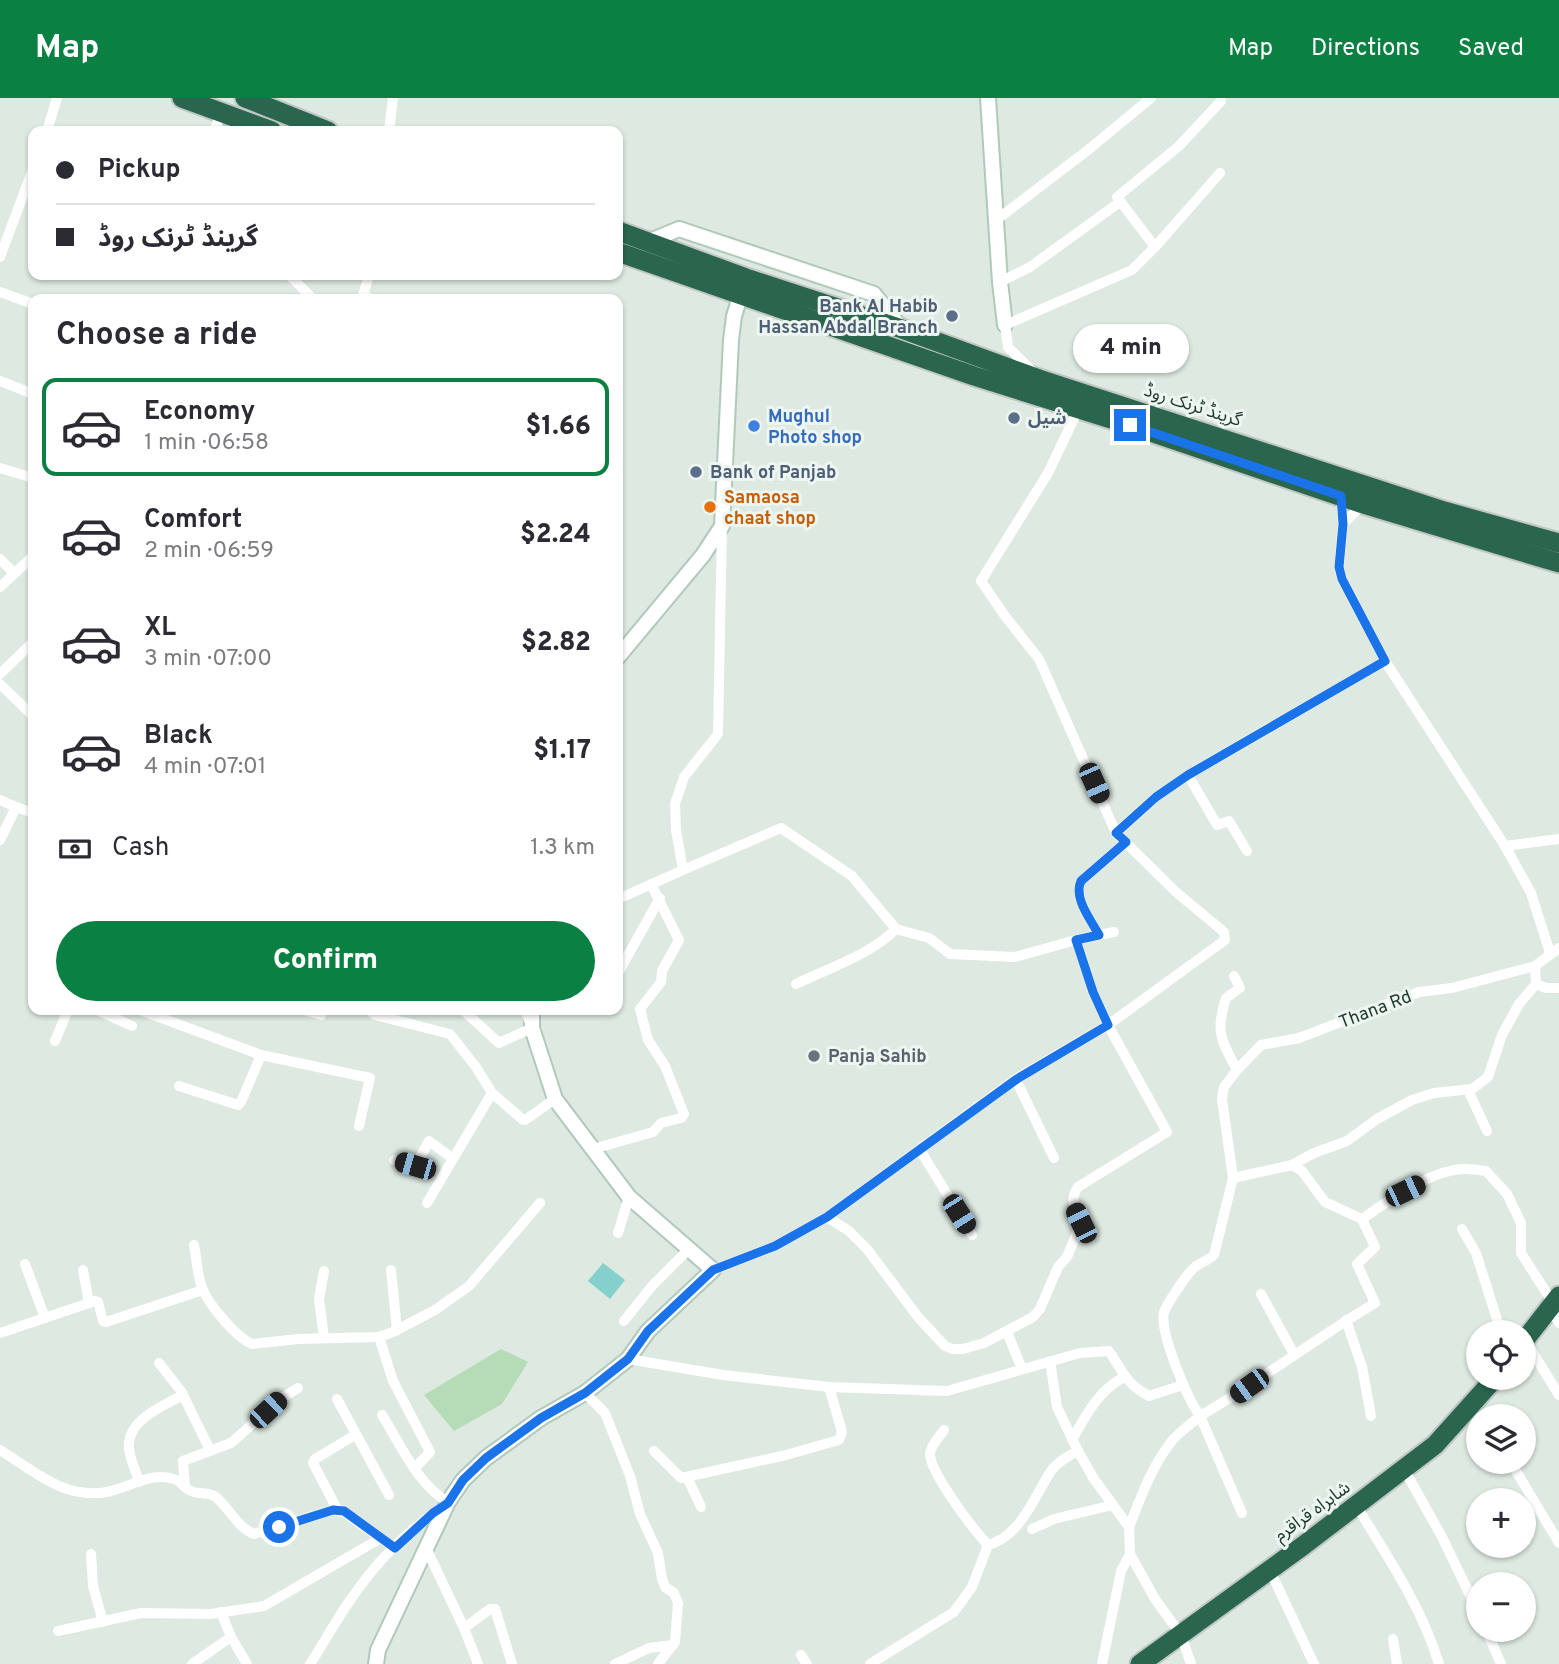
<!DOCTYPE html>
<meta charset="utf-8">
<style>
:root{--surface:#fff;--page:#f2f2f3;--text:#2b2b33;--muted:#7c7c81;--line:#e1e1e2;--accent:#0b8043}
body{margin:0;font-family:Overpass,"Noto Sans Arabic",sans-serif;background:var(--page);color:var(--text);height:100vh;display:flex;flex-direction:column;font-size:26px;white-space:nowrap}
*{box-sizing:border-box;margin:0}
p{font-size:23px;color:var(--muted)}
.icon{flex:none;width:38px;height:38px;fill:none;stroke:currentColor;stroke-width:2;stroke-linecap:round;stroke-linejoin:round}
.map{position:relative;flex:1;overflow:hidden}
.side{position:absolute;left:28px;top:196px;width:595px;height:721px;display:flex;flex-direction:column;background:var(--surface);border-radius:14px;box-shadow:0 2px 5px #0004}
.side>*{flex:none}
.banner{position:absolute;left:28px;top:28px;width:595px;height:154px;border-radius:14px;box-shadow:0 2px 5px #0004;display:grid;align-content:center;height:154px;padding:0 28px;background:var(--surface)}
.fabs{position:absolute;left:1466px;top:1222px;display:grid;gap:14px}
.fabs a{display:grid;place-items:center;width:70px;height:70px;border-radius:50%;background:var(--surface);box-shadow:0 2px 5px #0004;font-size:35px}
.end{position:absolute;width:32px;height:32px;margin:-16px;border:9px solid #1a73e8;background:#fff;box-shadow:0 0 0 4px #fff}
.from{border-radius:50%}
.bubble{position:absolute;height:49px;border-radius:24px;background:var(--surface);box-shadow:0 2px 5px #0004;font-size:23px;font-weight:800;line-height:49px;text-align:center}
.car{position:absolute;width:21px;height:42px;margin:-21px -10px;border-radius:9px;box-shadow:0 0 5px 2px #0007;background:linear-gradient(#222 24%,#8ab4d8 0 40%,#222 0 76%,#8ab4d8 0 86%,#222 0)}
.banner b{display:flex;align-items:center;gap:24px;height:66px;font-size:26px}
.banner b+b{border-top:2px solid var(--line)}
.banner i{width:18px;height:18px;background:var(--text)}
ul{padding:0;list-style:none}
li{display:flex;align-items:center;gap:21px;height:98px;margin:0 14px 10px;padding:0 14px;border:4px solid transparent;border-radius:14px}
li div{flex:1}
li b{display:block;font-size:26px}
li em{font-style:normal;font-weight:800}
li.active{border-color:var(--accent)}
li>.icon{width:63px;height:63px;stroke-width:1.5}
h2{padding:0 28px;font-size:32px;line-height:84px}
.pay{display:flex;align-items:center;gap:18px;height:77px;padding:0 28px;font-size:26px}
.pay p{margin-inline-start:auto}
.button{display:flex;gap:14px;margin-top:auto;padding:14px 28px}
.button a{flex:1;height:80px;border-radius:42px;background:var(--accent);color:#fff;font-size:28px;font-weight:800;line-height:80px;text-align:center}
header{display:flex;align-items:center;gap:42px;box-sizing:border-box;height:98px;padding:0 35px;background:var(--accent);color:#fff}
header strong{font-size:33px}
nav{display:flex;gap:38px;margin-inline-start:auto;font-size:24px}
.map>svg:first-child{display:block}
</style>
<header>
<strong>Map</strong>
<nav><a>Map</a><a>Directions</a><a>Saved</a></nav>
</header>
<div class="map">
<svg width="1559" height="1566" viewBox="0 0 1559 1566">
<rect width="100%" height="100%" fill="#dde9e1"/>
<path fill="#b5dbb7" d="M501,1251L528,1264L502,1306L454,1333L424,1297Z"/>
<path fill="#83d0cc" d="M603,1165L625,1182L610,1201L588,1183Z"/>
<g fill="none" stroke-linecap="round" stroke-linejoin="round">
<g stroke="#b0c9bb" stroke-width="18">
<g id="secondary">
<path d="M988,0L1000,184L1005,227"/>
<path d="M650,143L679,131L874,196L901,230"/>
<path d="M618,559L703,457L722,428L731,242L734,218L741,196"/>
<path d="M376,1566L378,1552L448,1404L463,1382L486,1360L541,1320L585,1295L628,1261L648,1233L713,1172L629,1099L555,1001L532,930V912"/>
</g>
</g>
<g stroke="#c0c7c4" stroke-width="23">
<g id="highway">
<path d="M182,0L272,33"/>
<path d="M245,0L328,33"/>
<path d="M618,133L746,180L902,231L1039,281L1444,413L1559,445"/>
<path d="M618,154L974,278L1130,327L1363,406L1559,465"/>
<path d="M1524,1243L1559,1198"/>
<path d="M1140,1566L1304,1447L1435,1347L1496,1279"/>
</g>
</g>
<g stroke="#fff" stroke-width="10">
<path d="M47,33L57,0"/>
<path d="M214,33L222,13"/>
<path d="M389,33L393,0"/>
<path d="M995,123L1088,52L1151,0"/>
<path d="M1155,149L1117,99L1179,48L1221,3"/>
<path d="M0,159L33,71"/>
<path d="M289,177L313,201"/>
<path d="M369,177L363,197L372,201"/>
<path d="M1000,184L1030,169L1120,104"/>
<path d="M0,194L33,206"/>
<path d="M1032,273L1008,249L1005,227L1132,172L1155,149L1220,75"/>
<path d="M0,283L33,296"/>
<path d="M0,370L30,379L33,382"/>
<path d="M1341,398L1343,426L1339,469L1342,481L1385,563L1505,748L1531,795L1550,855"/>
<path d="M1343,426L1363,406"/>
<path d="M0,461L14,475"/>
<path d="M0,489L33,458"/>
<path d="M0,576L33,544"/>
<path d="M0,586L33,618"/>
<path d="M1188,677L1217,727L1229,723L1247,753"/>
<path d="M0,702L16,709"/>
<path d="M1116,735L1156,699L1188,677L1385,563"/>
<path d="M0,742L16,709L33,715"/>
<path d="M1505,748L1559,741"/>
<path d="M683,772L781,730L852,778L896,831L929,840L950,856L1015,859L1076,842L1114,834"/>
<path d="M618,801L683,772L676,732L675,706L684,679L718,636L722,428"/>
<path d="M1099,837C1091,822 1073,800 1081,783L1126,744"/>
<path d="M1535,868L1536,886L1546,890H1559"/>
<path d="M618,875L660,800"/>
<path d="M796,886C829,870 870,857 896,831"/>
<path d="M97,912L132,928"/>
<path d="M140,912L261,957L370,980L359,1028"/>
<path d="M304,912L321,917"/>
<path d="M369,912L375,917L450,936L476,969L492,995L522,1021L525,1022L555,1001"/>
<path d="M463,912L499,945L532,930L525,912"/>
<path d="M55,943L68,912"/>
<path d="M1237,972L1261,947L1299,940L1419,894L1452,890L1535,868L1559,850"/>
<path d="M1016,982L1054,1060"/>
<path d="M179,988L238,1007L241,1004L261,957"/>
<path d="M1468,992L1487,1033"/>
<path d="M593,1051L653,1034L661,1025L681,1020L684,1016L665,968L648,942L640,911L661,884L662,873L679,842L651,786"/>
<path d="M920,1052L972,1137"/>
<path d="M394,1062L415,1068L429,1043L452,1060"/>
<path d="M1292,1067L1302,1073L1325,1104L1362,1121C1388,1103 1432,1071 1465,1071C1472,1071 1479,1072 1486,1073L1507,1096L1521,1125V1155L1553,1205"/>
<path d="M1233,1080L1292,1067L1314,1055L1347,1043L1377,1021L1412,1002L1434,995L1472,991L1488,979L1502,937L1519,906L1536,886"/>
<path d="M427,1105L492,995"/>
<path d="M827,1119L849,1133L867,1151L918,1219L945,1248L952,1251H963L984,1245L1033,1219L1040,1211L1058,1169L1067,1159L1081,1125C1075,1113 1069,1101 1078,1089L1167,1034L1108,927L1093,894L1076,842"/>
<path d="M1462,1131L1476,1155L1501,1234"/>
<path d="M618,1135L629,1099"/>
<path d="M194,1147C197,1161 197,1179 203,1192C210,1208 236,1239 252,1246L298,1241L379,1239L393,1234L435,1212L469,1188L540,1105"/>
<path d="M25,1166L45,1220"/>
<path d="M83,1172L89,1205"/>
<path d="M391,1172L397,1232"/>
<path d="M713,1172L775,1148L827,1119L1017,980L1108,927L1225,842L1224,834L1176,794L1116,735L1039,561L1005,518L981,483L1048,375L1078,312"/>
<path d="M1261,1196L1294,1256"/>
<path d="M1550,1210L1559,1225"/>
<path d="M1346,1222L1362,1269L1371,1318"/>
<path d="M624,1223L652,1188L690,1150"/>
<path d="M1007,1234L1022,1271"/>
<path d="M0,1235L95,1203L98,1204L103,1223L106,1224L203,1192"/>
<path d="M379,1239L393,1283L430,1354L415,1370"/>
<path d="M324,1240L319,1201L324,1173"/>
<path d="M1525,1242L1559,1297"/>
<path d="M628,1261L723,1277L829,1289L947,1293L1080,1255L1109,1253C1123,1274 1126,1286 1149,1298L1183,1287"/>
<path d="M159,1265L181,1293L210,1352"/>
<path d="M585,1295L605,1315L630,1378L640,1416L658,1455L662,1481L665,1489L674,1495L678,1505L675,1544L658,1566"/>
<path d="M337,1301L389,1397"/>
<path d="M382,1317C401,1347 417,1386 448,1404"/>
<path d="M944,1332C940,1338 931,1347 930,1355C929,1374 974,1432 988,1447"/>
<path d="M1072,1342C1086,1317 1098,1293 1124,1279"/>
<path d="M0,1352C33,1372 64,1402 107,1394C129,1390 151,1373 174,1381C181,1383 184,1390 191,1393C200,1397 208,1393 216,1399C229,1410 238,1430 254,1436L333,1412L343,1414L395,1450"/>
<path d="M654,1353L681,1380L786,1357L839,1342L842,1334L829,1289"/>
<path d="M1078,1353L1094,1381L1129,1429L1130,1456L1155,1501L1181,1537L1191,1566"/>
<path d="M1510,1363L1559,1445"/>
<path d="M1404,1371L1442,1439L1479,1516"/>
<path d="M687,1379L701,1409"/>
<path d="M139,1384C136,1373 130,1361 129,1351C126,1322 163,1308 183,1297"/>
<path d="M185,1389L183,1363L231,1345L282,1300L298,1290"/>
<path d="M1356,1407C1387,1458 1422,1509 1439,1566"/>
<path d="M338,1413L313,1365L315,1361L355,1337"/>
<path d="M1242,1415L1200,1318C1260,1283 1315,1241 1375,1205L1357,1166L1375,1149L1362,1121"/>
<path d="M1129,1429C1141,1399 1151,1370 1171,1344C1179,1334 1191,1326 1200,1318C1188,1302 1159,1234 1164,1214C1167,1206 1188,1174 1195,1169C1201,1165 1208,1162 1214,1157L1233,1080L1222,1001L1224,989L1237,972C1221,942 1215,934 1226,900L1240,890L1234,878"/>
<path d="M1032,1431L1054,1421L1113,1407"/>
<path d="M988,1447C1021,1438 1034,1399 1051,1373C1057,1364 1068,1358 1078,1353L1057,1309L1050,1263"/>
<path d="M426,1450L464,1530L478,1566"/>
<path d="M91,1456L93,1488L103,1524"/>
<path d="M1269,1470L1314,1566"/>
<path d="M221,1514L231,1539L247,1566"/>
<path d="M464,1530L490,1511H495L512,1566"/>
<path d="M1486,1531L1501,1566"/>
<path d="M58,1533L141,1515L211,1516L264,1508L381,1440"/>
<path d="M1393,1541L1397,1566"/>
<path d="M801,1557L807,1566"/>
<path d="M192,1566L231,1539L202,1559"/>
<path d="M310,1566C324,1545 336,1522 351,1501C376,1464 410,1430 448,1405"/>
<path d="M615,1566L649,1550L673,1547"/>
<path d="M870,1566L954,1514L972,1489L988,1447"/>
<path d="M1102,1566L1121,1473L1130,1456"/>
</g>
<use href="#secondary" stroke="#fff" stroke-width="14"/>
<use href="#highway" stroke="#2a654d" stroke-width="19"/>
</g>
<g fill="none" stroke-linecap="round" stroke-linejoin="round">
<path stroke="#1a73e8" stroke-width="9" d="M279,1429L333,1412L344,1413L395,1450L433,1415L448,1405L463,1382L486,1360L541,1320L585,1295L628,1261L648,1233L713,1172L775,1148L827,1119L1017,981L1108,927L1093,894L1076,842L1099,837C1091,822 1073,800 1081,783L1126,744L1116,735L1156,699L1188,677L1385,563L1342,481L1339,469L1343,426L1341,398L1130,327"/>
</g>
<g fill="#5c6f8a" stroke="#edf6f0" stroke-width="2.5">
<circle cx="952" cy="218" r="7"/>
<circle cx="1014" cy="320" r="7"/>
<circle cx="696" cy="374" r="7"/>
</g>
<circle fill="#3f7fe0" stroke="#edf6f0" stroke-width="2.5" cx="754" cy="328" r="7"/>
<circle fill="#e8710a" stroke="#edf6f0" stroke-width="2.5" cx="710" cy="409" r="7"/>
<circle fill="#6b7280" stroke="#edf6f0" stroke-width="2.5" cx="814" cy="958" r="7"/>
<g text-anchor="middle" stroke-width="6" stroke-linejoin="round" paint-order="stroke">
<g font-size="18" font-weight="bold" fill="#4e5e75" stroke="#edf6f0" text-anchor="start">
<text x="938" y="214" text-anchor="end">Bank Al Habib<tspan x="938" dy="21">Hassan Abdal Branch</tspan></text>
<text x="1028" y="326">شیل</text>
<text x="710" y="380">Bank of Panjab</text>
</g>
<g font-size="18" fill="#1f382c" stroke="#edf6f0">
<text transform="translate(1193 307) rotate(18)" y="6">گرینڈ ٹرنک روڈ</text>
<text transform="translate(1375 911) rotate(-21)" y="6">Thana Rd</text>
<text transform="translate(1312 1413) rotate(-36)" y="6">شاہراہ قراقرم</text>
</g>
<g font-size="18" font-weight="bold" fill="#366cbe" stroke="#edf6f0" text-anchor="start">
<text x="768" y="324">Mughul<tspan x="768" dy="21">Photo shop</tspan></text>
</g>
<g font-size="18" font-weight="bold" fill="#c56008" stroke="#edf6f0" text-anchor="start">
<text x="724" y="405">Samaosa<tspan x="724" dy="21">chaat shop</tspan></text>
</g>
<g font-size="18" font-weight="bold" fill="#5b616d" stroke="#edf6f0" text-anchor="start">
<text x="828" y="964">Panja Sahib</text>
</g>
</g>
</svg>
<div class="fabs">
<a><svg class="icon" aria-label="locate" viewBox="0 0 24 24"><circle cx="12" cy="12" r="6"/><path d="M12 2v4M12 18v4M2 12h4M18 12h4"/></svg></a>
<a><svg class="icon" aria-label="layers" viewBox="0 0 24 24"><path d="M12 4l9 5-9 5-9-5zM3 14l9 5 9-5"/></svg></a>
<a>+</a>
<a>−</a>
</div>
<i class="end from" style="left:279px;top:1429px"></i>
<i class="end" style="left:1130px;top:327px"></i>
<div class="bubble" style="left:1073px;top:226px;width:116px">4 min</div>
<i class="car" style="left:1094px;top:685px;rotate:156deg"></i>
<i class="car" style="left:415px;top:1068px;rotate:286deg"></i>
<i class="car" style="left:1405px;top:1093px;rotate:64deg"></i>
<i class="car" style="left:959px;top:1116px;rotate:148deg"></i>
<i class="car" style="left:1081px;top:1125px;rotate:334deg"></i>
<i class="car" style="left:1249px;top:1288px;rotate:234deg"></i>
<i class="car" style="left:268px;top:1312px;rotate:47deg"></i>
<div class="banner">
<b><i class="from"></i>Pickup</b>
<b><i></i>گرینڈ ٹرنک روڈ</b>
</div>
<section class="side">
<h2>Choose a ride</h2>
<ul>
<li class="active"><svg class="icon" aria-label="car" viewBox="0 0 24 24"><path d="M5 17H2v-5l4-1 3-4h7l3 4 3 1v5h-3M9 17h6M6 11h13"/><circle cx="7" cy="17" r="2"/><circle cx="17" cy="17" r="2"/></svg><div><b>Economy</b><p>1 min · 06:58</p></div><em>$1.66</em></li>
<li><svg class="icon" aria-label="car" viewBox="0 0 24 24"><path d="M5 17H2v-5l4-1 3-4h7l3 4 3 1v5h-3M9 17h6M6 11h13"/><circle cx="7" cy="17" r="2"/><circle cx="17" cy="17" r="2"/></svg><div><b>Comfort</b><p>2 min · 06:59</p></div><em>$2.24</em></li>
<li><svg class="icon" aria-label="car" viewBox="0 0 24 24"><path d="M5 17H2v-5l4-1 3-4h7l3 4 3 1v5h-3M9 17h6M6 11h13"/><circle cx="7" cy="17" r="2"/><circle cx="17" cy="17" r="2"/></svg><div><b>XL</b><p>3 min · 07:00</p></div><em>$2.82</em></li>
<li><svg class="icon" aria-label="car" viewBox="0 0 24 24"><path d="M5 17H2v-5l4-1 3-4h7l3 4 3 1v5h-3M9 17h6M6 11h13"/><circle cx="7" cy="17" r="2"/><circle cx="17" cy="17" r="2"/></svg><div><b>Black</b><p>4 min · 07:01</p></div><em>$1.17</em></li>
</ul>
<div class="pay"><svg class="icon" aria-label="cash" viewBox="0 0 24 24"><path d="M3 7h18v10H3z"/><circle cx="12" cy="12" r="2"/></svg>Cash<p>1.3 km</p></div>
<div class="button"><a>Confirm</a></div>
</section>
</div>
